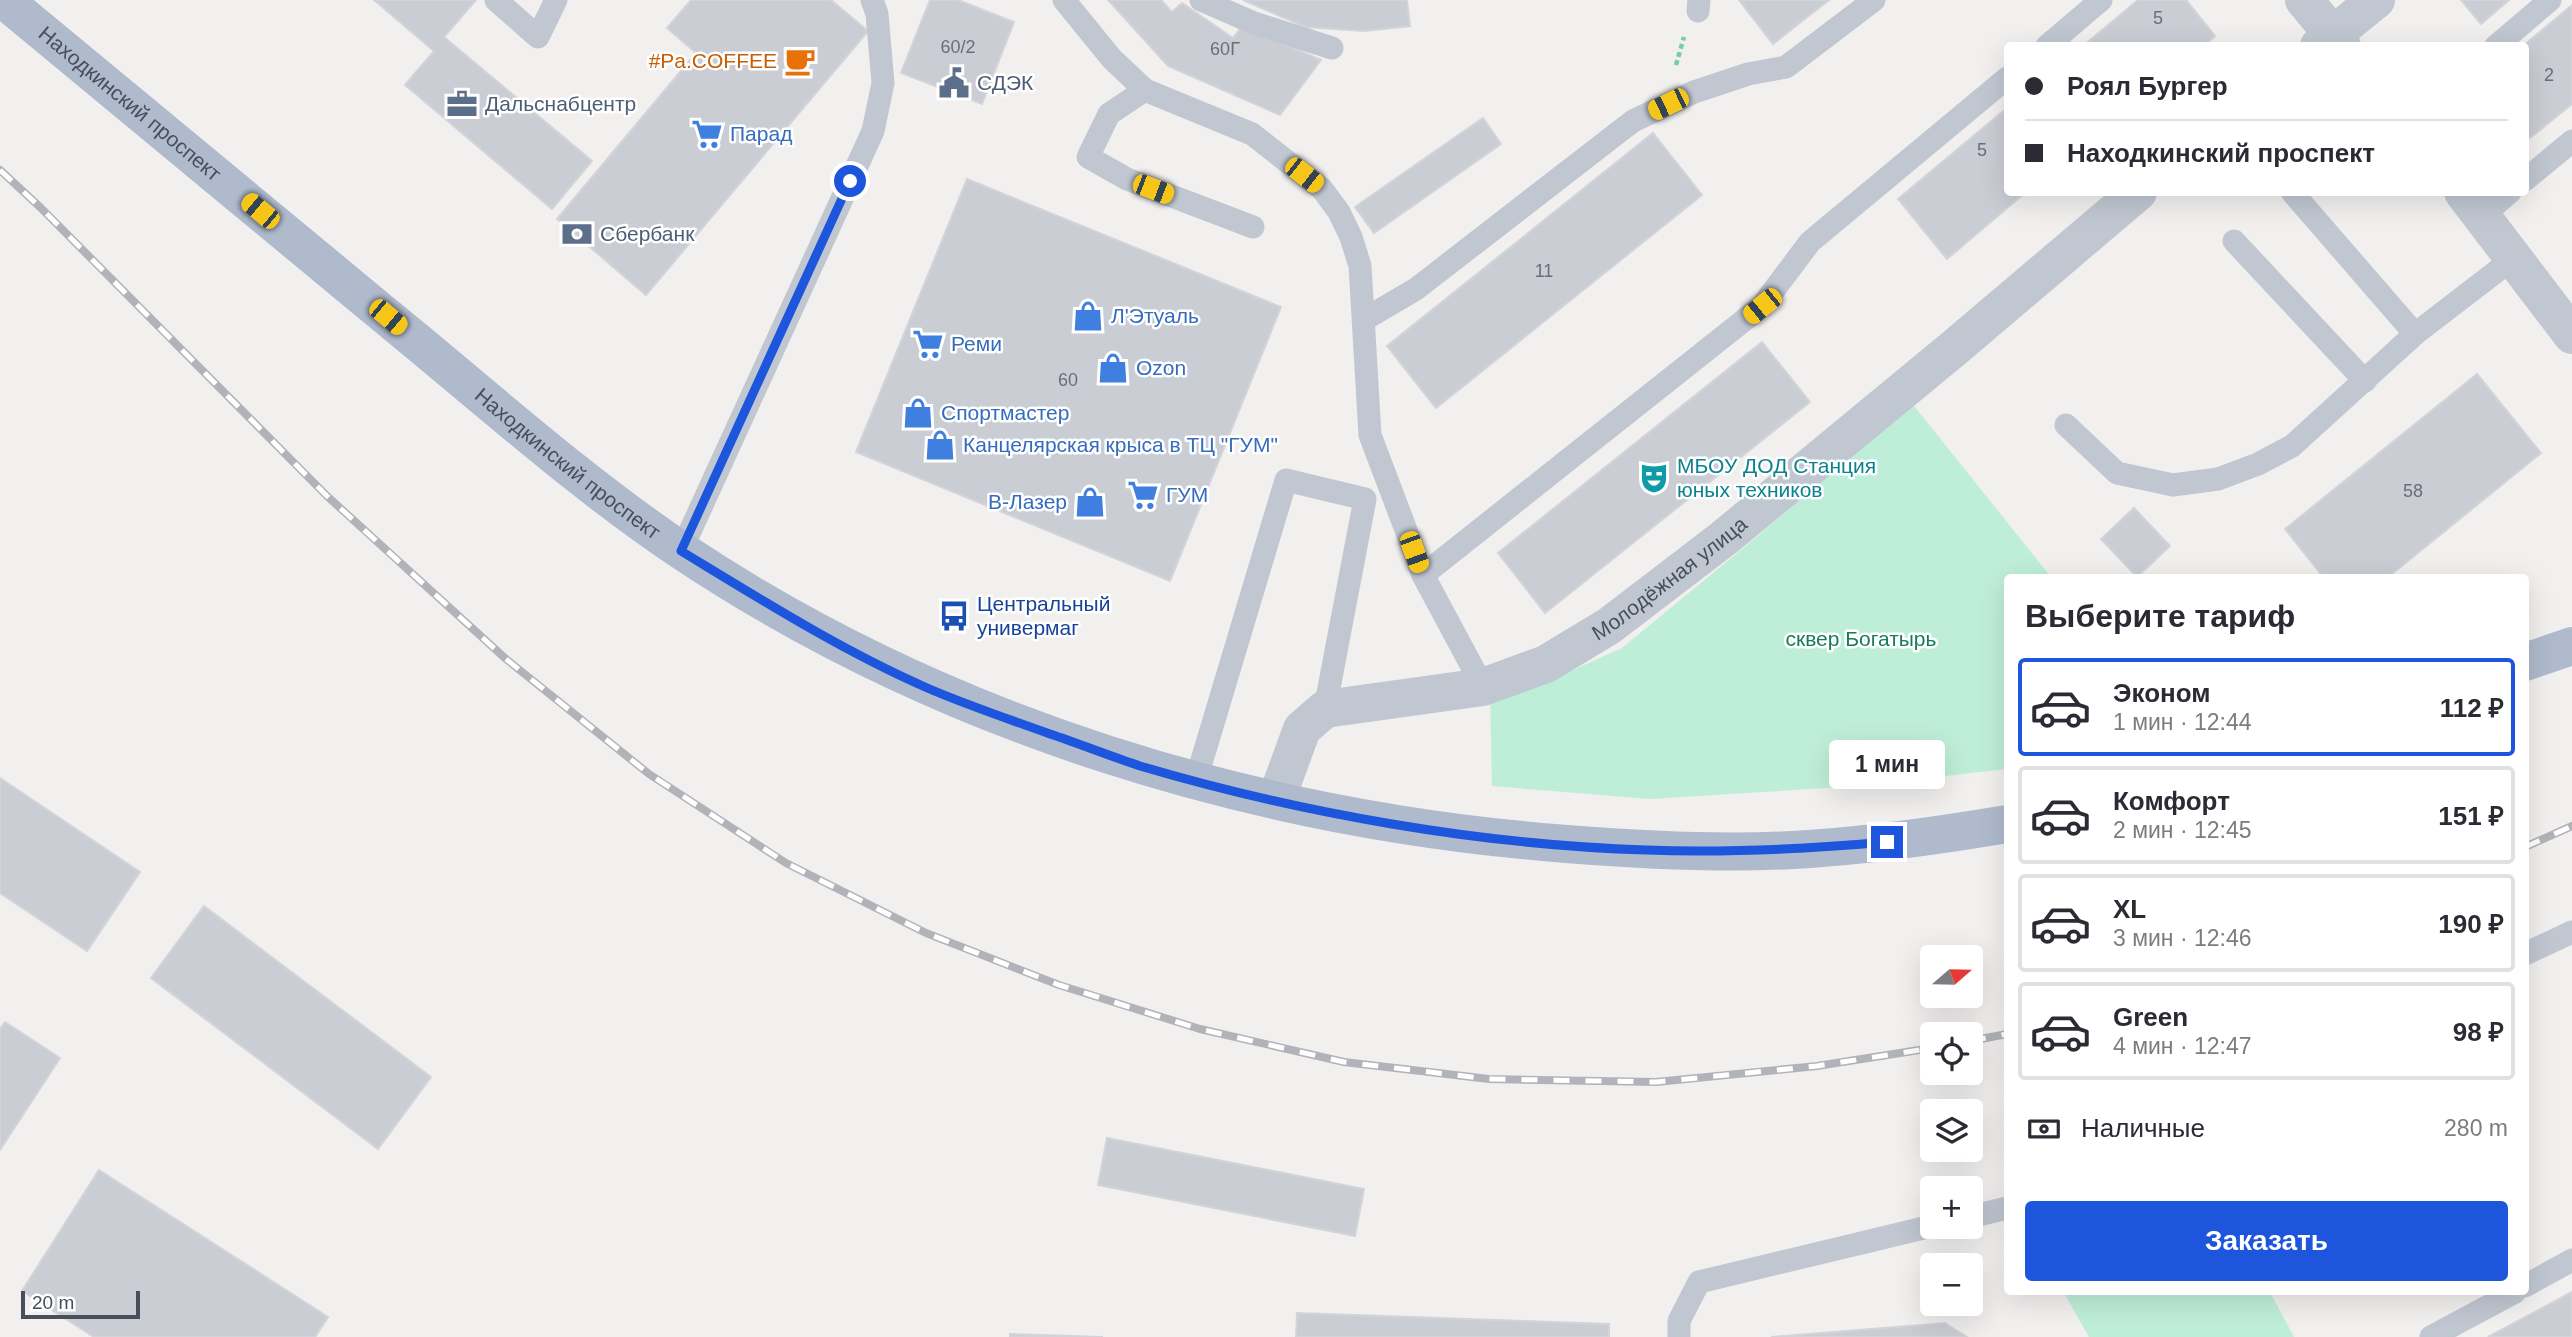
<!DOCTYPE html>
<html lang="ru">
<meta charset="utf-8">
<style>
:root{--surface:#fff;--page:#f2f2f3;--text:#2b2b33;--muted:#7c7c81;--line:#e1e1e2;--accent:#1d56dd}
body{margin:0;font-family:Helvetica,sans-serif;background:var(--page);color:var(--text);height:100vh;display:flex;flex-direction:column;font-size:26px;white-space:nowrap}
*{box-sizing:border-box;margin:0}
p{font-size:23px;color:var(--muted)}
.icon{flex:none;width:38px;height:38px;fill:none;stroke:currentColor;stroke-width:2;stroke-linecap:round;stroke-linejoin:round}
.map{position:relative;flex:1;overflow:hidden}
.sheet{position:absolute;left:2004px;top:574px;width:525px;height:721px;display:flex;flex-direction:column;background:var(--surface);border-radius:7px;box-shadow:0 7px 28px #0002}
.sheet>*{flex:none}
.guide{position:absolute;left:2004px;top:42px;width:525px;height:154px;border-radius:7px;box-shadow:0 7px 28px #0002;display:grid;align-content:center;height:154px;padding:0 21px;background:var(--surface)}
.needle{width:46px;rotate:70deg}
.tools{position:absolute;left:1920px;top:945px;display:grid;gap:14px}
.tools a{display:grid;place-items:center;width:63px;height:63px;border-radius:7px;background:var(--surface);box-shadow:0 7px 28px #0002;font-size:35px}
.scale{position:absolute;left:21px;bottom:18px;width:119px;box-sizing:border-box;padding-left:7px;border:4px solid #474f5c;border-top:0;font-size:19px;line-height:24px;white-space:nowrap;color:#474f5c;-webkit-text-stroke:5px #fff;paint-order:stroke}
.end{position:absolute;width:32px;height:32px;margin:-16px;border:9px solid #1d56dd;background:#fff;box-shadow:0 0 0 4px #fff}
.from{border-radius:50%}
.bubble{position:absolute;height:49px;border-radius:7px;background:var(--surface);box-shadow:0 7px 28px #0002;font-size:23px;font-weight:800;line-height:49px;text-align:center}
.car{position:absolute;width:21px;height:42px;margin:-21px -10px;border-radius:9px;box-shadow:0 0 5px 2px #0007;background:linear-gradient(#f5c518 24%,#345 0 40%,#f5c518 0 76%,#345 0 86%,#f5c518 0)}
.guide b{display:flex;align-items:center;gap:24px;height:66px;font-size:26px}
.guide b+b{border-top:2px solid var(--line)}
.guide i{width:18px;height:18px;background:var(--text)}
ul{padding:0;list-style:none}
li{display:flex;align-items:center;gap:21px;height:98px;margin:0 14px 10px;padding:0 7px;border:4px solid var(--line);border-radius:7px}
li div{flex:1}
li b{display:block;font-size:26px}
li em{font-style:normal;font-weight:800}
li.selected{border-color:var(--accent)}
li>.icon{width:63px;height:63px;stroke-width:1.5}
h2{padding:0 21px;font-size:32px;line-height:84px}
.pay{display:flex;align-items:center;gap:18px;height:77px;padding:0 21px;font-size:26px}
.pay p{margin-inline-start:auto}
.button{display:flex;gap:14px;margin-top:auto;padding:14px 21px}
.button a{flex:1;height:80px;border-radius:7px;background:var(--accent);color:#fff;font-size:28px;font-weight:800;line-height:80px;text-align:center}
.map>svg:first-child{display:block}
</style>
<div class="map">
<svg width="2572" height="1337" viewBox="0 0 2572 1337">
<rect width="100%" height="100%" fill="#f2efef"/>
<g fill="#bfeed8">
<path d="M1911,402L2051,577L2007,578V769L1858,786L1650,799L1492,786L1490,695L1533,688L1622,648L1759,535Z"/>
<path d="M2068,1292H2270L2294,1337H2089L2064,1293Z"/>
</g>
<g fill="#cbcdd5" stroke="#d3d4da" stroke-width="2">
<path d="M374,0H476L444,37L592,161L552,209L405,85L434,51Z"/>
<path d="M691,0H831L868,31L646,295L557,219L696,53L667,28Z"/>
<path d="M930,0H958L1014,22L982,104L901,73Z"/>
<path d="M1108,0H1161L1172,12L1182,3L1233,38L1242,26L1321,60L1280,115L1168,66Z"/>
<path d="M1243,0H1407L1410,26L1364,31L1305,27Z"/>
<path d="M1739,0H1829L1773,44Z"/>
<path d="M2138,0H2186L2215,36L2204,46H2083Z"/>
<path d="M2461,0H2509L2481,24Z"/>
<path d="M2572,5V104L2525,142V46H2523Z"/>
<path d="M2007,108V192H2026L1947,259L1898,199Z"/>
<path d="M1483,118L1501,144L1374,233L1355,207Z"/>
<path d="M1653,133L1702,195L1436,408L1387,346Z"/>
<path d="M967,179L1281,307L1170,581L856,452Z"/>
<path d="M1762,342L1810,402L1545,613L1498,553Z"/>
<path d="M2477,374L2541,453L2387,578H2324L2285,529Z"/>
<path d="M2134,508L2170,546L2137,577L2101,539Z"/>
<path d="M0,778L140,872L87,951L0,893Z"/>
<path d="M204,906L431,1077L378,1149L151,978Z"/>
<path d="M5,1022L60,1058L0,1150V1029Z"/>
<path d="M1107,1138L1364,1189L1355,1236L1098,1185Z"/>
<path d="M99,1170L328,1317L315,1337H94L22,1291Z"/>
<path d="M2572,1292V1337H2488Z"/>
<path d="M1297,1313L1609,1324V1337H1296Z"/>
<path d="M1945,1323L1967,1337H1771Z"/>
<path d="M1010,1334L1103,1337H1010Z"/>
</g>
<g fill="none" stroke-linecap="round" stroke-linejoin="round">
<path stroke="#77cbae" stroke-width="4.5" stroke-dasharray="5 3.5" stroke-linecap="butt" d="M1676,65L1684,37"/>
<g stroke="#c0c7d1" stroke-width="23">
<path d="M496,0L538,37L556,0"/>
<path d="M1064,0L1112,59L1145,90L1252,134L1322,189L1339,212L1351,237L1360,266L1370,435L1423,575L1483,687"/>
<path d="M1201,0L1254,23L1332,48"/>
<path d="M1698,11L1699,0"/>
<path d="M2047,46L2101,0"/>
<path d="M2496,46L2550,0"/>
<path d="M1145,90L1109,114L1088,157L1127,179L1253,227"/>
<path d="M2525,180L2572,141"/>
<path d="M2292,192L2415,334"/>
<path d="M2482,216L2510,192"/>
<path d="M2234,241L2365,381"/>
<path d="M1365,319L1416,289L1633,121L1694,92L1748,74L1786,67L1874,0"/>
<path d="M2066,425L2117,473L2173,485L2218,479L2258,464L2292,446L2415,334L2514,258"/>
<path d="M681,551L873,131L883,83L877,14L872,0"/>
<path d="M1423,575L1762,306L1810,242L2007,78"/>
<path d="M1196,780L1286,480L1365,499L1325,709"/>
<path d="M2525,954L2572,932"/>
<path d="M1970,1217L2007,1208"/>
<path d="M2525,1286L2572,1260"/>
<path d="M1679,1337V1321L1699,1282L1932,1226"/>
<path d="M2431,1337L2515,1292"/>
</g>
<g stroke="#c0c7d1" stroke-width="38">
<path d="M2304,0L2342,46"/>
<path d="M2319,46L2376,0"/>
<path d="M2463,192L2572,335"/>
<path id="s1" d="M1276,800L1302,729L1325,709L1483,687L1546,664L1609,626L1724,538L1953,349L2138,192"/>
</g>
<g stroke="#afbacd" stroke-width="38">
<path id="s2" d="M4,0C142,113 278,227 415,340C502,412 588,488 682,551C943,725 1255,820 1567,844C1642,850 1718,854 1793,850C1866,846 1936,836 2007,824"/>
<path d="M2525,662L2572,646"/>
</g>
<g stroke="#b1b3b9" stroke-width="8">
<g id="rail">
<path d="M0,170L41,208L327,496L506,659L649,774L786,863L926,933L1059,985L1200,1029L1344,1062L1489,1079L1656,1082L1817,1066L1932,1048"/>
<path d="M2525,847L2572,826"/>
<path d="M1970,1041L2007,1034"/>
</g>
</g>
<use href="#rail" stroke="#fff" stroke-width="5" stroke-dasharray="16" stroke-linecap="butt"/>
</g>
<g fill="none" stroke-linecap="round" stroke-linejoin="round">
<path stroke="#1d56dd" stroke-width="9" d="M850,181L681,551C760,599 841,650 925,687C966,705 1009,719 1050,734C1080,744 1110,756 1140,766C1299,813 1480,845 1646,850C1727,853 1807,849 1887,842"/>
</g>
<defs>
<g id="cafe-bare" transform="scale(2.415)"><path d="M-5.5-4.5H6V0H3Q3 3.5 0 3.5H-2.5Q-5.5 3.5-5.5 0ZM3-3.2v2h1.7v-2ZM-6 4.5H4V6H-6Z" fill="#e8710a" stroke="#fff" stroke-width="2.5" paint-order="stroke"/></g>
<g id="civic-bare" transform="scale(2.415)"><path d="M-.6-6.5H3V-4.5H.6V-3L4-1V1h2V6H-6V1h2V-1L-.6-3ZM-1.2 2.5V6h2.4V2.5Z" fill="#5c6f8a" stroke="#fff" stroke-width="2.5" paint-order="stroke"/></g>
<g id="office-bare" transform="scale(2.415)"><path d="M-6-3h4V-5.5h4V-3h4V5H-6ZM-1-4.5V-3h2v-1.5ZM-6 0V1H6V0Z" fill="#5c6f8a" stroke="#fff" stroke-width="2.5" paint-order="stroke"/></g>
<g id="supermarket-bare" transform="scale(2.415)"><path d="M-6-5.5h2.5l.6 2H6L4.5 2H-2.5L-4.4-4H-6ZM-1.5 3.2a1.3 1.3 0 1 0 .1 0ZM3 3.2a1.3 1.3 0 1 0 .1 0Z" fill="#3f7fe0" stroke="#fff" stroke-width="2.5" paint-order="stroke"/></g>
<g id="bank-bare" transform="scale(2.415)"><path d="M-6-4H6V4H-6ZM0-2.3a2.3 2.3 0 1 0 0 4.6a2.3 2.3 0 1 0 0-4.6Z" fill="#5c6f8a" stroke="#fff" stroke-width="2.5" paint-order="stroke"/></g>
<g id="shop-bare" transform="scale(2.415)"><path d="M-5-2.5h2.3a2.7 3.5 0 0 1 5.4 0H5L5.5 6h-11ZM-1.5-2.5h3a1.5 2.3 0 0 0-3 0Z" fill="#3f7fe0" stroke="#fff" stroke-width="2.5" paint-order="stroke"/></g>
<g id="theatre-bare" transform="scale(2.415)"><path d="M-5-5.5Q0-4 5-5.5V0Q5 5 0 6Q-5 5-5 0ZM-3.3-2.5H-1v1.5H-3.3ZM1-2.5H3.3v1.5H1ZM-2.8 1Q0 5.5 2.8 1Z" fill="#0f9aa8" stroke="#fff" stroke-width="2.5" paint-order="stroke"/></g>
<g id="bus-bare" transform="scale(2.415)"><path d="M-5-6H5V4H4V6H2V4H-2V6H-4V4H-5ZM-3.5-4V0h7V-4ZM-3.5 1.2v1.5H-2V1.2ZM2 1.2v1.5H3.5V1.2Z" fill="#1a4fb4" stroke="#fff" stroke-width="2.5" paint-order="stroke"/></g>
</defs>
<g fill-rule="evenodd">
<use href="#cafe-bare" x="800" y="61"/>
<use href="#civic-bare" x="954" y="83"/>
<use href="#office-bare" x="462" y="104"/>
<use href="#supermarket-bare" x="707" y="134"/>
<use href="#bank-bare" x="577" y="234"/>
<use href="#shop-bare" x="1088" y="316"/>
<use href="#supermarket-bare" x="928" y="344"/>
<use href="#shop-bare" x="1113" y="368"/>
<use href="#shop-bare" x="918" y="413"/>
<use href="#shop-bare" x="940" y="445"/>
<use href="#theatre-bare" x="1654" y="478"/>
<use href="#supermarket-bare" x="1143" y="495"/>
<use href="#shop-bare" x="1090" y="502"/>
<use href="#bus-bare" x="954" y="616"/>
</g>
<g text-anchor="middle" stroke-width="5" stroke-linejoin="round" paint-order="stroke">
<g font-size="18" fill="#686e7a">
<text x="2158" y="24">5</text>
<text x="958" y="53">60/2</text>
<text x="1225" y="55">60Г</text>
<text x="2549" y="81">2</text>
<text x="1982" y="156">5</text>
<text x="1544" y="277">11</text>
<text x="1068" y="386">60</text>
<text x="2413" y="497">58</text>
</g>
<g font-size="21" fill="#c56008" stroke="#fff" text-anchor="end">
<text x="777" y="68">#Pa.COFFEE</text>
</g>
<g font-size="21" fill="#4e5e75" stroke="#fff" text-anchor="start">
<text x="977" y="90">СДЭК</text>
<text x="485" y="111">Дальснабцентр</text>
<text x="600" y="241">Сбербанк</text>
</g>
<g font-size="21" fill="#474f5c" stroke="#fff">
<text dy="7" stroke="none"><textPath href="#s2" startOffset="163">Находкинский проспект</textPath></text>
<text dy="7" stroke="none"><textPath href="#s2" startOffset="730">Находкинский проспект</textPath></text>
<text dy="7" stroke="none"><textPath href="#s1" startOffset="483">Молодёжная улица</textPath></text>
</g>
<g font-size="21" fill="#366cbe" stroke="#fff" text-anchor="start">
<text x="730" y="141">Парад</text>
<text x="1111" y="323">Л'Этуаль</text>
<text x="951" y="351">Реми</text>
<text x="1136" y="375">Ozon</text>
<text x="941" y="420">Спортмастер</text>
<text x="963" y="452">Канцелярская крыса в ТЦ "ГУМ"</text>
<text x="1166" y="502">ГУМ</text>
<text x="1067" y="509" text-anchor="end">В-Лазер</text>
</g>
<g font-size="21" fill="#0d838f" stroke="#fff" text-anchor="start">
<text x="1677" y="473">МБОУ ДОД Станция<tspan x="1677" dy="24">юных техников</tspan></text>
</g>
<g font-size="21" fill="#164399" stroke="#fff" text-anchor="start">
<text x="977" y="611">Центральный<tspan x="977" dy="24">универмаг</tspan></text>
</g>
<g font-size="21" fill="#197c59" stroke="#fff">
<text x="1861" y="646">сквер Богатырь</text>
</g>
</g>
</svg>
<div class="tools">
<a><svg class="needle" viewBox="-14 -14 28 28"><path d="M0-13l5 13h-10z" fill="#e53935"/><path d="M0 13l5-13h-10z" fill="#7c7c81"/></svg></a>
<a><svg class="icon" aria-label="locate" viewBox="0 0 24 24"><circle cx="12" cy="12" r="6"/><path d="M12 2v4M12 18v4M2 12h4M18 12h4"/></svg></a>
<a><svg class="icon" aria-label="layers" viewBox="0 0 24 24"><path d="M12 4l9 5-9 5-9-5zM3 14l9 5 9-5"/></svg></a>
<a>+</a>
<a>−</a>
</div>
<div class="scale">20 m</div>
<i class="end from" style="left:850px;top:181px"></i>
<i class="end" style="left:1887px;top:842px"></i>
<div class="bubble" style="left:1829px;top:740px;width:116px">1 мин</div>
<i class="car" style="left:1668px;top:104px;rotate:244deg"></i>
<i class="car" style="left:1304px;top:175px;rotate:128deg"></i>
<i class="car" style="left:1153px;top:189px;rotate:111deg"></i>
<i class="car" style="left:260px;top:211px;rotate:310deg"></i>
<i class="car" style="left:1762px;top:306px;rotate:231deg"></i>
<i class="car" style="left:388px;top:317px;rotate:130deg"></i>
<i class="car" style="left:1414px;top:552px;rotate:160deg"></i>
<div class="guide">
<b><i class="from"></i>Роял Бургер</b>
<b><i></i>Находкинский проспект</b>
</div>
<section class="sheet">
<h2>Выберите тариф</h2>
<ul>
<li class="selected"><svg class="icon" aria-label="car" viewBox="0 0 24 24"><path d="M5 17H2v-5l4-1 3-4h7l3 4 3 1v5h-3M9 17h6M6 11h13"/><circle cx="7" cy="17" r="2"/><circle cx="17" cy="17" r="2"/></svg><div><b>Эконом</b><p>1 мин · 12:44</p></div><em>112 ₽</em></li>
<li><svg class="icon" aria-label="car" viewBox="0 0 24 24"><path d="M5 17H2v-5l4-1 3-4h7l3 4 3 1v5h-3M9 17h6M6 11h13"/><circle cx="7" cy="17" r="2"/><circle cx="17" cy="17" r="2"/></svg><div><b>Комфорт</b><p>2 мин · 12:45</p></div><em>151 ₽</em></li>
<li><svg class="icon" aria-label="car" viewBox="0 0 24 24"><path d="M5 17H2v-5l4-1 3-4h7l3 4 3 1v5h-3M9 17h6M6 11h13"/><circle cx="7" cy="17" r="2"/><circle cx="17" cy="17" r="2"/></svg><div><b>XL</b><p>3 мин · 12:46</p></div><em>190 ₽</em></li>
<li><svg class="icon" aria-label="car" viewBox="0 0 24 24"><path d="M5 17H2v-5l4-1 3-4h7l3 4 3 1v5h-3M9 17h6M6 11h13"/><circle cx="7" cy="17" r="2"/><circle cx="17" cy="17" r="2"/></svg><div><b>Green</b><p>4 мин · 12:47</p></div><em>98 ₽</em></li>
</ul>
<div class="pay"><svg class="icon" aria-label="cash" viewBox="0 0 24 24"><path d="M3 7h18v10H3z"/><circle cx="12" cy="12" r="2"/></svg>Наличные<p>280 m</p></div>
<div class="button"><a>Заказать</a></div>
</section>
</div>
